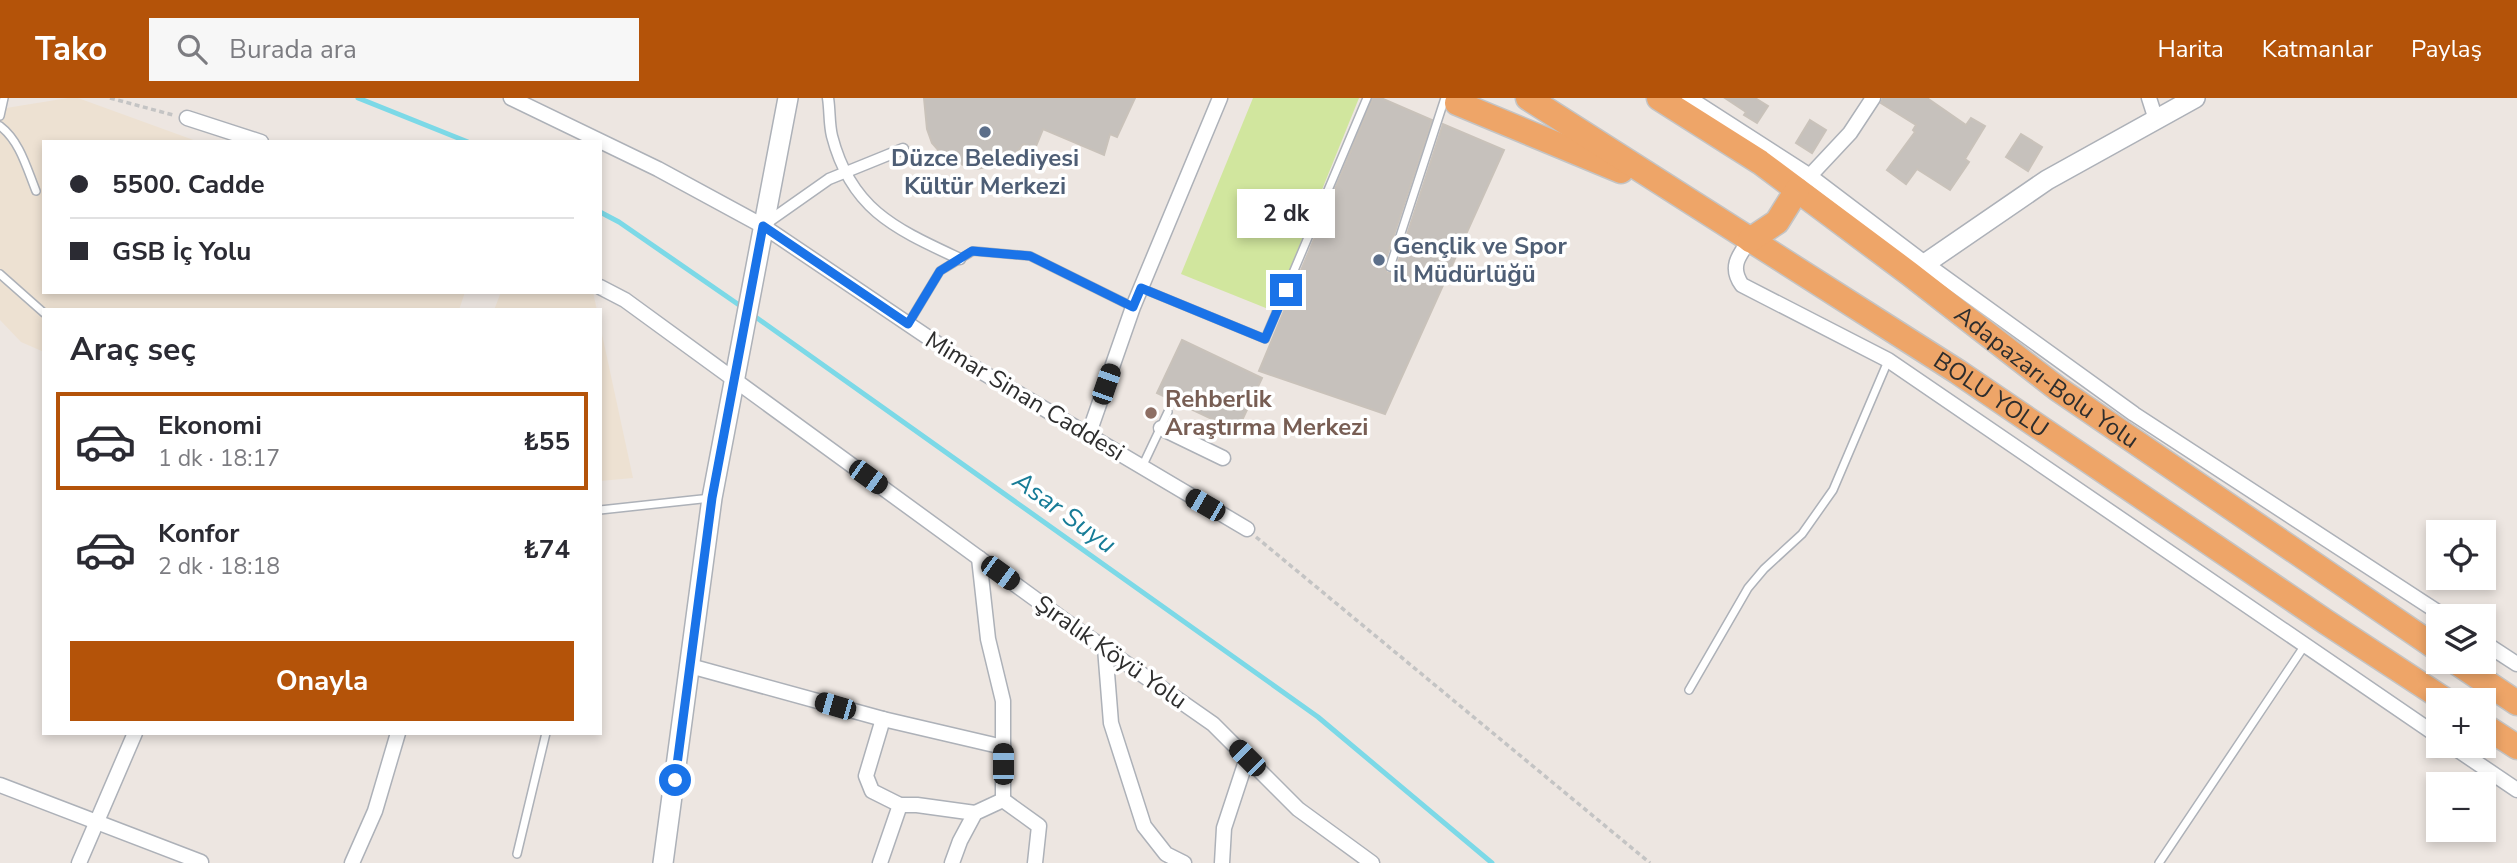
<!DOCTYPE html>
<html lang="tr">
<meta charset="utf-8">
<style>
:root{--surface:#fff;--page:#f7f7f7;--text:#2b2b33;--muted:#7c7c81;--line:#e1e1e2;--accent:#b45309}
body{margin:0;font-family:"Nunito Sans",sans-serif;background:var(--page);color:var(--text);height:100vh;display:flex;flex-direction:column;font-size:26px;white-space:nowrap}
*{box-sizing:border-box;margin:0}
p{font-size:23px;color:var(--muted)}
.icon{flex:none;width:38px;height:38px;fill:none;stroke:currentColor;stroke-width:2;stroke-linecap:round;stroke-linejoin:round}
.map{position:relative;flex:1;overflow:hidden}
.details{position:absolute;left:42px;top:210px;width:560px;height:427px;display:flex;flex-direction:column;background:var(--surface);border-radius:0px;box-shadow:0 4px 10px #0003}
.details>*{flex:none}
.hud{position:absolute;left:42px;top:42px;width:560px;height:154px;border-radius:0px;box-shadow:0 4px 10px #0003;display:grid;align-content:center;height:154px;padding:0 28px;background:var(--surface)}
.tools{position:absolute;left:2426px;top:422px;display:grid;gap:14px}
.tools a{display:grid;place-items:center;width:70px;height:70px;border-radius:0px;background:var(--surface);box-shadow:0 4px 10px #0003;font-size:35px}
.end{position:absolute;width:32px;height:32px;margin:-16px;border:9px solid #1a73e8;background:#fff;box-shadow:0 0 0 4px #fff}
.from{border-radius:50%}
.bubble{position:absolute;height:49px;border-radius:0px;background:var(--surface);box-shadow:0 4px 10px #0003;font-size:23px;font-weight:700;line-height:49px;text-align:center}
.car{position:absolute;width:21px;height:42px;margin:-21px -10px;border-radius:9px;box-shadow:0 0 5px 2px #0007;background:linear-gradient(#222 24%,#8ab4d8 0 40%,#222 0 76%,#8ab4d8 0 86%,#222 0)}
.hud b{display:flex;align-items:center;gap:24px;height:66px;font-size:26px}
.hud b+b{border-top:2px solid var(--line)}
.hud i{width:18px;height:18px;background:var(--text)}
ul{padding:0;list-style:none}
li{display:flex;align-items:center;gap:21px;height:98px;margin:0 14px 10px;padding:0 14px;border:4px solid transparent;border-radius:0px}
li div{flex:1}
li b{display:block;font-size:26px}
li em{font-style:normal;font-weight:700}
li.on{border-color:var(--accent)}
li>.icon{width:63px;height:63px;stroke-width:1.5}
h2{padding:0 28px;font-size:32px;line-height:84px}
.cta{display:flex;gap:14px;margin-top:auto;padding:14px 28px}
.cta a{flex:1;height:80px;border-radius:0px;background:var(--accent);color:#fff;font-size:28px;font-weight:700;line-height:80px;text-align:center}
header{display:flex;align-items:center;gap:42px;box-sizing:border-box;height:98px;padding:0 35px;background:var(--accent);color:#fff}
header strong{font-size:33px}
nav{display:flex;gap:38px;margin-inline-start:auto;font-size:24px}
.search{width:490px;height:63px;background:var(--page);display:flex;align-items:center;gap:18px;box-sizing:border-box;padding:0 24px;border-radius:0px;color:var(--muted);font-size:26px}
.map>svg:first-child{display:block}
</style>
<header>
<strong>Tako</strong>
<div class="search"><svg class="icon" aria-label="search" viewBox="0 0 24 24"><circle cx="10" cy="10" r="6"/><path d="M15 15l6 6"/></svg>Burada ara</div>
<nav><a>Harita</a><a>Katmanlar</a><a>Paylaş</a></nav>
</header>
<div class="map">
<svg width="2517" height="765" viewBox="0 0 2517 765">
<rect width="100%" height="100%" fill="#ede6e1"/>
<g fill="#ede1d2">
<path d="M68,0H78L199,44H44V194H465L459,212H44V254L21,244L0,222V11Z"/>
<path d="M501,194H593L597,212H494Z"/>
<path d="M600,227L633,380L600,383Z"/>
</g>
<path fill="#d1e69e" d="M1253,0H1359L1273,213L1181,176Z"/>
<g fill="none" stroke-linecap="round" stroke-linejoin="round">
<g stroke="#7cd9e7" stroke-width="5">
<path d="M358,0L468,44"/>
<path d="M600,114L619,124L742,209"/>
<path d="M750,215L1318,619L1492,765"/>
</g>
</g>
<g fill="#c6c1bc" stroke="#c9c2ba" stroke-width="2">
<path d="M924,0H1135L1117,39L1110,36L1104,57L1043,31L1034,53L1024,46L1009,62L994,68L975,71L946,61L932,45L927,31Z"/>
<path d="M1373,0H1381L1432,22L1384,167L1387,175H1392L1396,171L1443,26L1504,52L1385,316L1259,273Z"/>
<path d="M1725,0H1755L1768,8L1757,25L1744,17L1746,14Z"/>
<path d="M1883,0H1927L1966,27L1971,20L1985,28L1965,61L1969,64L1950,92L1917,71L1906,86L1887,72L1915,34L1913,32L1916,27L1881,5Z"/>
<path d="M1810,22L1826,32L1812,55L1796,45Z"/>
<path d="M2021,36L2042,49L2028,73L2006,59Z"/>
<path d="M1182,242L1262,280L1237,333L1157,295Z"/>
</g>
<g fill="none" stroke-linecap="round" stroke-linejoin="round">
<g stroke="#adb1b8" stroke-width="10">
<g id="service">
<path d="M0,18L4,0"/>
<path d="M0,28C20,43 27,71 36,93"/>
<path d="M1390,169L1445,0"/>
<path d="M0,176L44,215"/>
<path d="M1141,190L1265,241L1367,0"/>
<path d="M908,226L940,173L973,153L1030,158L1133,209"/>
<path d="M1142,369L1168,314"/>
<path d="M600,412L711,400"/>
<path d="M1689,592L1748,490L1764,471L1802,436L1833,392L1888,263"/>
<path d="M517,756L546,635"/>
<path d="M2159,765L2305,547"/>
</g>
</g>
<g stroke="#adb1b8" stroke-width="13">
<g id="pedestrian">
<path d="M828,0C830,12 829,26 832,38C851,112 896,131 960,161"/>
<path d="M765,126L829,81L903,51"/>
</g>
</g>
<g stroke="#adb1b8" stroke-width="17">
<g id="minor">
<path d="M511,0L658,71L763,128L960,261L1247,431"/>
<path d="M1689,0L1810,78L1926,166L2134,316L2444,518"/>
<path d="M2149,0L2156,22"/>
<path d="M187,20L261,44"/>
<path d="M1805,83L1850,35L1873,0"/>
<path d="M1750,142C1739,157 1729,169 1742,187L1888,262L2438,638"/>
<path d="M600,189L625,202L1064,522L1213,626L1298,711L1372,765"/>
<path d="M1161,330L1223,360"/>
<path d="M1088,338L1133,209L1220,0"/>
<path d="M979,460L988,541L1003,603V702"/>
<path d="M2483,544L2517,566"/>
<path d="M1105,550L1111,625L1144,728L1166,756L1184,765"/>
<path d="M690,568L883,621L1003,649"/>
<path d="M883,621L866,678L872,693L900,707H917L975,715"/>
<path d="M2452,648L2517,692"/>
<path d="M0,687L201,764"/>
<path d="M1003,702L1039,728L1035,765"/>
<path d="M79,765L135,635"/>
<path d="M352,765L375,713L398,635"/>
<path d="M880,765L900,707"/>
<path d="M952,765L960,743L975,715L1003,702"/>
<path d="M1222,765L1224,730L1247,660"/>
</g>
</g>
<g stroke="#adb1b8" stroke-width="22">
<g id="tertiary">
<path d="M1910,176L2047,82L2195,0"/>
<path d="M663,765L712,400L788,0"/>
</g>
</g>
<g stroke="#c4c4c4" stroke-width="27">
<g id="trunk">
<path d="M1462,0L1457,5L1621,73"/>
<path id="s1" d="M1528,0L1958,274L2326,524L2445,602"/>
<path id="s2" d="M1659,0L1760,64L1910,176L2058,291L2438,551"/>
<path d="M1750,142L1777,124L1797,92"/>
<path d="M2456,564L2517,605"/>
<path d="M2483,627L2517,649"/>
</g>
</g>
<g stroke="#c4c4c4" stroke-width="3.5" stroke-dasharray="5 3.5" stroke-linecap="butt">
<path d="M110,0L173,17"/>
<path d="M1256,439L1650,765"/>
</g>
<use href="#service" stroke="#fff" stroke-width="7"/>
<use href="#pedestrian" stroke="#fff" stroke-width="10"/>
<use href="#minor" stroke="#fff" stroke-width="14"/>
<use href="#tertiary" stroke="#fff" stroke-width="19"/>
<use href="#trunk" stroke="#eea568" stroke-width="24"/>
</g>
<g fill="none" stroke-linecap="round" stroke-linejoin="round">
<path stroke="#1a73e8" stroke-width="9" d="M675,682L712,400L763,128L908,226L940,173L972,153L1030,158L1133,209L1141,190L1265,241L1286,192"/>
</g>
<g fill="#5c6f8a" stroke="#fff" stroke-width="2.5">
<circle cx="985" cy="34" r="7"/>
<circle cx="1379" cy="162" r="7"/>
</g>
<circle fill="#8d6e63" stroke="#fff" stroke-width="2.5" cx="1151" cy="315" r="7"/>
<g text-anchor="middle" stroke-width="7" stroke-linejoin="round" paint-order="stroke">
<g font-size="24" font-weight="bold" fill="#4e5e75" stroke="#fff">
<text x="985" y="68">Düzce Belediyesi<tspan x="985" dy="28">Kültür Merkezi</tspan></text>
<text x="1393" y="156" text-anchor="start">Gençlik ve Spor<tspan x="1393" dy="28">il Müdürlüğü</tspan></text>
</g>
<g font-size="24" fill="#2d2d2d" stroke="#fff">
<text dy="8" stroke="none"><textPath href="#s2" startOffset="478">Adapazarı-Bolu Yolu</textPath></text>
<text dy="8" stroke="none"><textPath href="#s1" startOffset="550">BOLU YOLU</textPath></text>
<text transform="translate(1025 298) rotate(31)" y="8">Mimar Sinan Caddesi</text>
<text transform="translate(1111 554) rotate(35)" y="8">Şıralık Köyü Yolu</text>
</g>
<g font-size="24" font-weight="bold" fill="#785e54" stroke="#fff" text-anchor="start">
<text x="1165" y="309">Rehberlik<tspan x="1165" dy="28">Araştırma Merkezi</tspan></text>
</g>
<g font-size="26" font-style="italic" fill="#177c97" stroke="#fff">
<text transform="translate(1065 414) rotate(36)" y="9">Asar Suyu</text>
</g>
</g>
</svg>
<div class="tools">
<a><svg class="icon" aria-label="locate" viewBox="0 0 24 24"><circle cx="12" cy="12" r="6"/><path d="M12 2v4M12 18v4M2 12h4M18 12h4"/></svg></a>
<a><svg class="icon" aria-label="layers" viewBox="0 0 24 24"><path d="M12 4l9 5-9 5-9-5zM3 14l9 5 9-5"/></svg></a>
<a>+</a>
<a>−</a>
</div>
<i class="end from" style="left:675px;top:682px"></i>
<i class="end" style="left:1286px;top:192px"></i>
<div class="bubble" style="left:1237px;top:91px;width:98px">2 dk</div>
<i class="car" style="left:1106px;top:286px;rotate:19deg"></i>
<i class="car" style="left:868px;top:379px;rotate:126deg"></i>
<i class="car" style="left:1205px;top:407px;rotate:300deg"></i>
<i class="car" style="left:1000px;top:475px;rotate:126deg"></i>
<i class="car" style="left:835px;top:608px;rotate:286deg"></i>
<i class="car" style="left:1247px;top:660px;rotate:315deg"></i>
<i class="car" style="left:1003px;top:666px;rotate:0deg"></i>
<div class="hud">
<b><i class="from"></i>5500. Cadde</b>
<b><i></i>GSB İç Yolu</b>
</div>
<section class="details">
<h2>Araç seç</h2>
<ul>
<li class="on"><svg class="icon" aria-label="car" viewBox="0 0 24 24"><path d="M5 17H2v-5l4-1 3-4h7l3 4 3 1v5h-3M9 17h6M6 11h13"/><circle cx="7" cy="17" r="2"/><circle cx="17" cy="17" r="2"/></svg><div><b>Ekonomi</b><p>1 dk · 18:17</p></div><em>₺55</em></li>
<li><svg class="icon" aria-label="car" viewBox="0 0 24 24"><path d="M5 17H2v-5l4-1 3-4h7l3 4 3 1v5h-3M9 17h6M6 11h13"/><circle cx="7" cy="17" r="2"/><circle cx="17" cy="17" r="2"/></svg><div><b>Konfor</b><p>2 dk · 18:18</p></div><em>₺74</em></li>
</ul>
<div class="cta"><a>Onayla</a></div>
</section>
</div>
